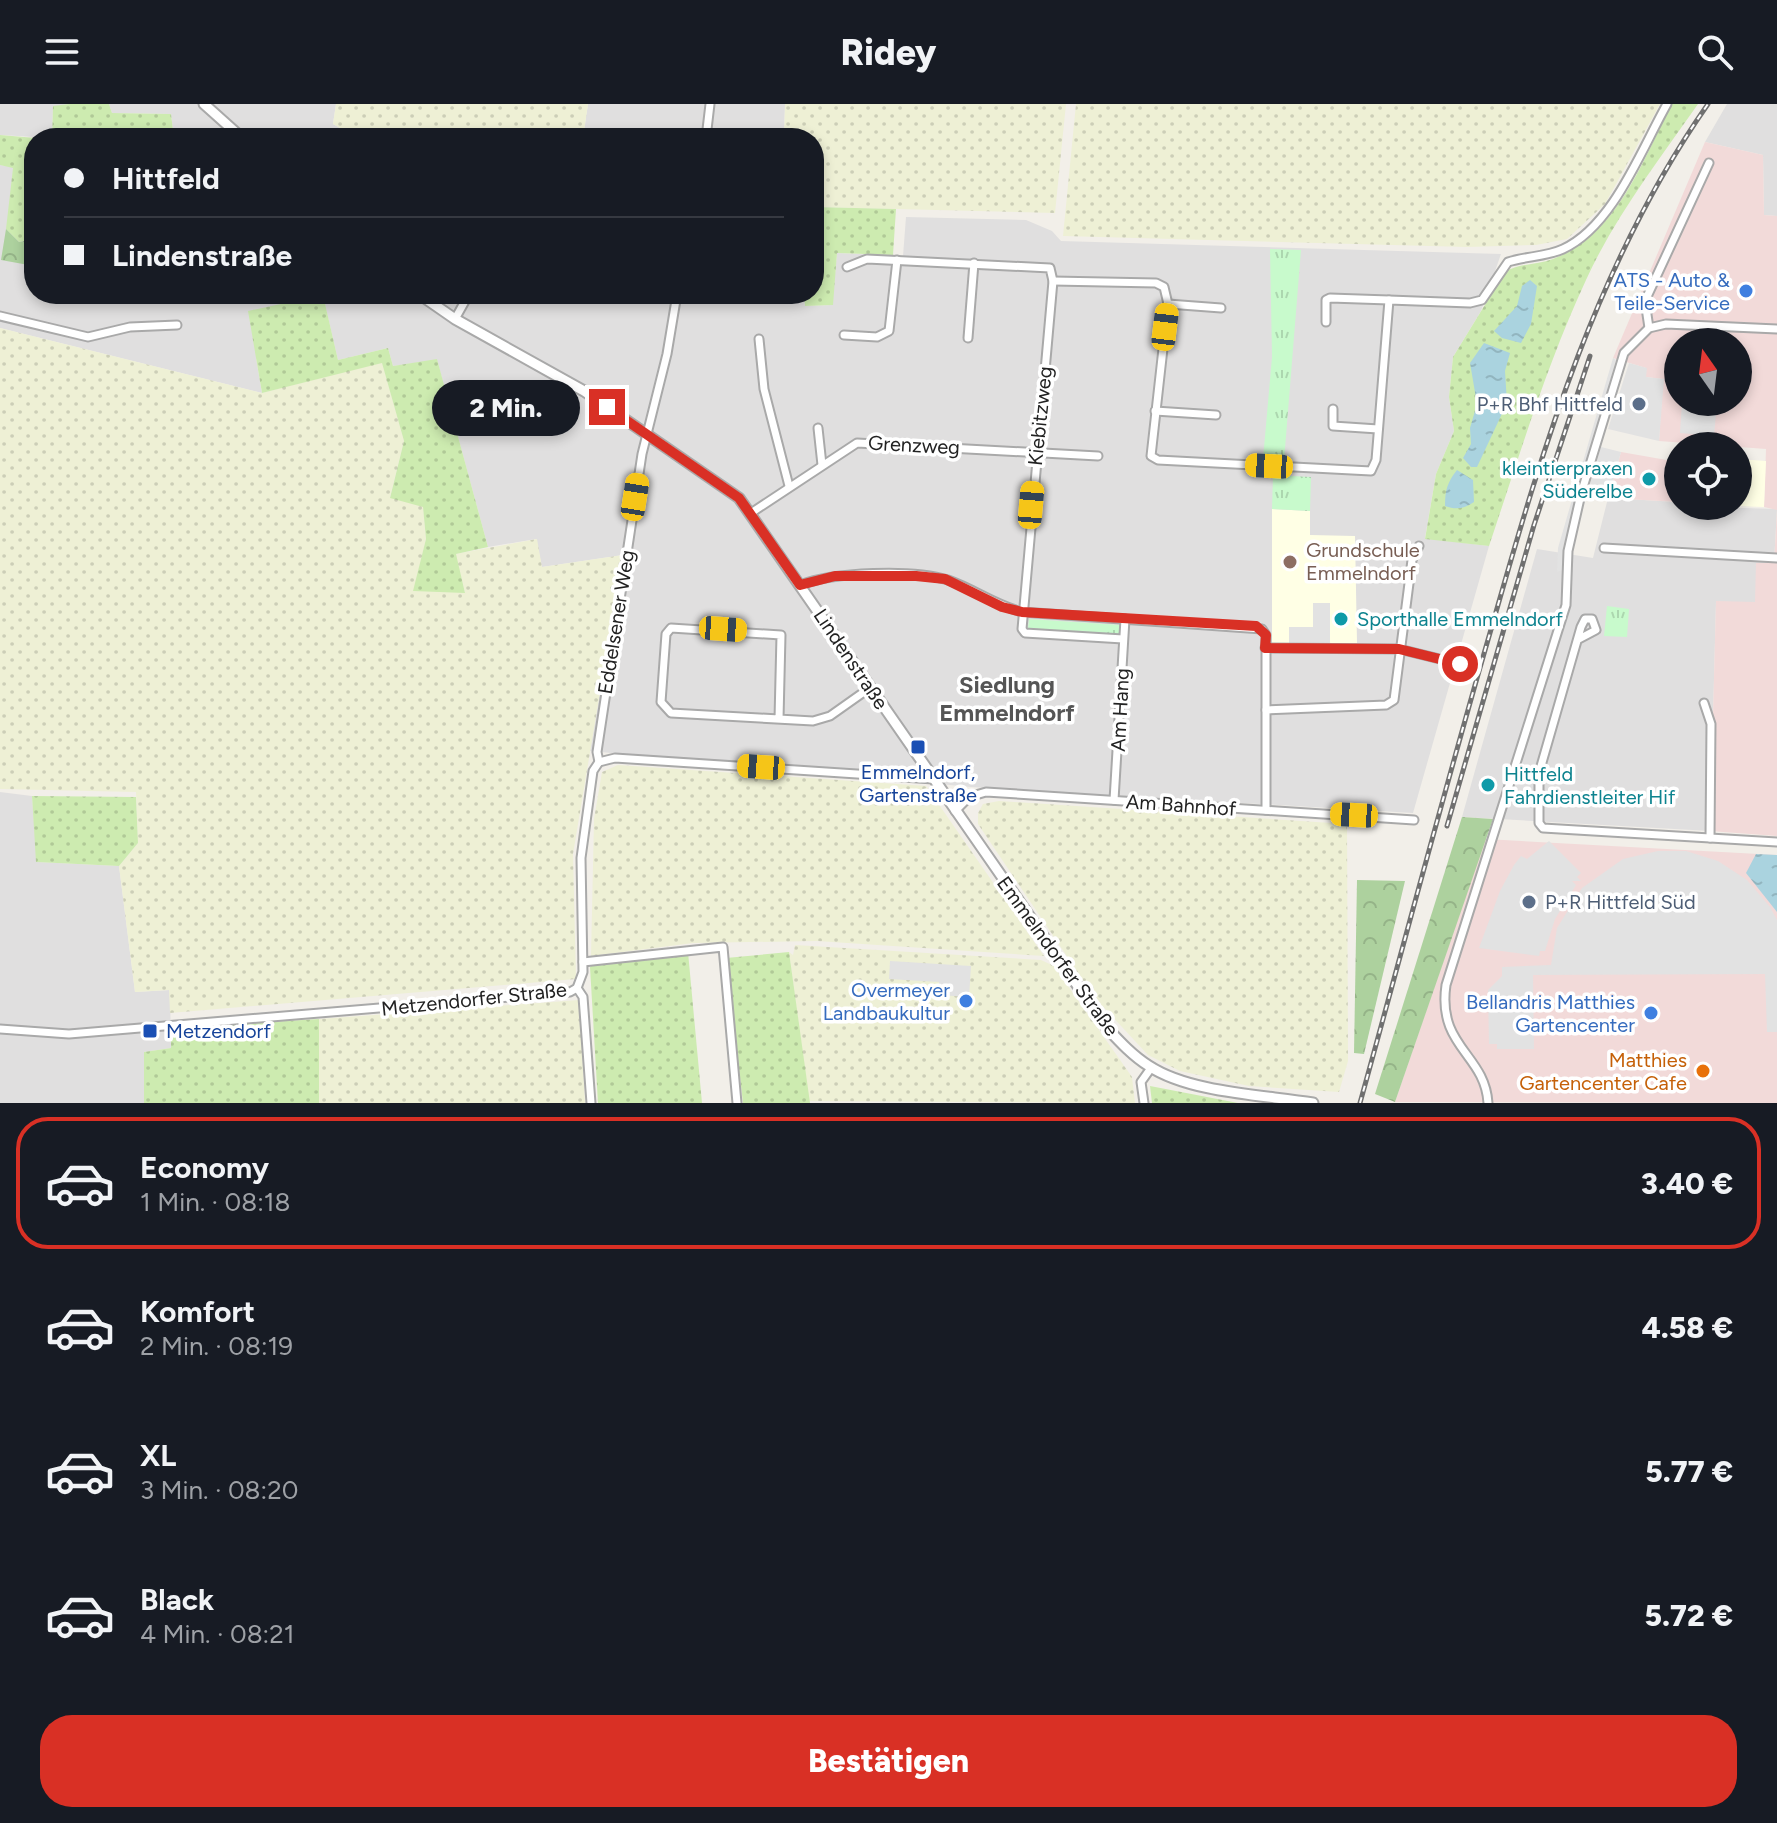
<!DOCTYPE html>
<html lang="de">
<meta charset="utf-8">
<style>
:root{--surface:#171b24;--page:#242831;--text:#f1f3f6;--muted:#9ea1a6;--line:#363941;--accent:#d93025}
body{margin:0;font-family:Figtree,sans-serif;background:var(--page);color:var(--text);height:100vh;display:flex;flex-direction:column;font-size:30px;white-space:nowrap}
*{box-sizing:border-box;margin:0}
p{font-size:26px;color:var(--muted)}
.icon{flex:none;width:44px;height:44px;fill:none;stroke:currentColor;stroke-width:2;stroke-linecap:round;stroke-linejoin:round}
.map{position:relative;height:999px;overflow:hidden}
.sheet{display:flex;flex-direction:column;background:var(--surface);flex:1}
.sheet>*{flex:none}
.banner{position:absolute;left:24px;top:24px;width:800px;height:176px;border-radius:32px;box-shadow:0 4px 12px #0003;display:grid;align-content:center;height:176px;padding:0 40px;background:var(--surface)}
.needle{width:52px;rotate:346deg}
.controls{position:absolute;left:1664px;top:224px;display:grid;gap:16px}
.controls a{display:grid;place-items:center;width:88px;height:88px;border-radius:50%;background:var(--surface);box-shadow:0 4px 12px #0003;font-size:40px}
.end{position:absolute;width:36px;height:36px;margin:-18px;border:10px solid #d93025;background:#fff;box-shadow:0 0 0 4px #fff}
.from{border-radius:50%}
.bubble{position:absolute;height:56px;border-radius:28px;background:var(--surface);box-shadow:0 4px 12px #0003;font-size:26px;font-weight:800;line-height:56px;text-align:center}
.car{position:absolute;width:24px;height:48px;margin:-24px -12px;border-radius:10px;box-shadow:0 0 6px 2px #0007;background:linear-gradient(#f5c518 24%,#345 0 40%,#f5c518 0 76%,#345 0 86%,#f5c518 0)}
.banner b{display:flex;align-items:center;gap:28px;height:76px;font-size:30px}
.banner b+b{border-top:2px solid var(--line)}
.banner i{width:20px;height:20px;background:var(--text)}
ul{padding:14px 0 0;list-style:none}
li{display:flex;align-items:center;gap:24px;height:132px;margin:0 16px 12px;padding:0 24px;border:4px solid transparent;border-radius:32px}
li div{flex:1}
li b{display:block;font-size:30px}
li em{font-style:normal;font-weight:800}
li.selected{border-color:var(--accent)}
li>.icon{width:72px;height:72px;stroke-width:1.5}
.primary-button{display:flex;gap:16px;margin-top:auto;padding:16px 40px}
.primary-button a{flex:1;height:92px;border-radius:32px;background:var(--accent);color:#fff;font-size:32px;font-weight:800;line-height:92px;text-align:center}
header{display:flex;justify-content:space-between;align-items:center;height:104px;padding:0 40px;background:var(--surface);font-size:36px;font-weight:800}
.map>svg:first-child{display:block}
</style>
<header><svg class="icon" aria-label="menu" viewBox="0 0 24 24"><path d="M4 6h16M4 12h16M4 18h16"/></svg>Ridey<svg class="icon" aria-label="search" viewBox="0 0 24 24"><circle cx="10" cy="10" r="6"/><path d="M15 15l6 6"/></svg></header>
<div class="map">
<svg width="1777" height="999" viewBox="0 0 1777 999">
<defs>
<pattern id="farmland-dots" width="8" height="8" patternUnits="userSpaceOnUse" patternTransform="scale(2)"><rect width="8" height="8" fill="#eef0d5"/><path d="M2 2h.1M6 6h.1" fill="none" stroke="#ccceb7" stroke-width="1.8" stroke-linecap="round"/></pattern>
<pattern id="grass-dots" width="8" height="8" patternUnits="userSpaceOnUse" patternTransform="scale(2)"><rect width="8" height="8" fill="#cdebb0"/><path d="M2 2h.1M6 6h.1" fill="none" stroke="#b0c997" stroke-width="1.8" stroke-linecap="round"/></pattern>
<pattern id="forest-crowns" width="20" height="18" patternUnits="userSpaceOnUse" patternTransform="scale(2)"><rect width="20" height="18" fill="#add19e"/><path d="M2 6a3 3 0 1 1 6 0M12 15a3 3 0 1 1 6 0" fill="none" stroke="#95b388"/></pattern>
<pattern id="park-tufts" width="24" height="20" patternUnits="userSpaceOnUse" patternTransform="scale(2)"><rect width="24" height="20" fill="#c8facc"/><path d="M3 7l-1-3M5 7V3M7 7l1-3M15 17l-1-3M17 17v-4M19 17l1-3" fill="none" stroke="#acd6af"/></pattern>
<pattern id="water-ripples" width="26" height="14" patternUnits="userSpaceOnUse" patternTransform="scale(2)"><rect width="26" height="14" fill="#aad3df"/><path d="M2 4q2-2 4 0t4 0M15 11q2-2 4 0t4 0" fill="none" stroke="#92b5bf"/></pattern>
</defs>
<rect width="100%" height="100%" fill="#f2efe9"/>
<g fill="#e0dfdf">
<path d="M0,0H69L53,3L52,34L0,31Z"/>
<path d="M109,0H336L333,20L357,34H174L171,10L112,9Z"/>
<path d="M588,0H785L784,34H583Z"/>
<path d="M1727,0H1777V112L1764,111L1763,51L1705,38Z"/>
<path d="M0,61L14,63L19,138L34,135V190H804L805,202L832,201L837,149L903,152L906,113L1026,116L1052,127L1061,137L1501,150L1481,207L1453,253L1449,293L1454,327L1436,370L1425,434L1489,442L1413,709L971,683L590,647L623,451L542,463L536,435L488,443L437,256L393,262L388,244L338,256L323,192L256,254L262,289L0,224Z"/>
<path d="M1608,394L1678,398V402L1777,405L1774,459L1755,498H1716L1710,727L1462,713L1537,445L1593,454Z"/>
<path d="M0,688L32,692L37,758L119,762L135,888L170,886L171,944L144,948V999H0Z"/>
</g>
<g fill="#f2dad9" fill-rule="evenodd">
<path d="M1705,38L1763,51L1764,111L1777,112V732L1710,727L1716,497L1755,498L1756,459H1774L1777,406L1764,403L1766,345L1659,337L1663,275L1645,273L1646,264L1613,254ZM1678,238H1738V298H1678Z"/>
<path d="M1621,348L1678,358V398L1608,394Z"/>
<path d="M1485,735L1777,751V999L1395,998Z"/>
</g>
<g fill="#ffffe5">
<path d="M1738,355L1766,357L1764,403L1738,402Z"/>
<path d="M1272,405L1310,407V431L1355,432L1357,539H1272Z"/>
</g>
<g fill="url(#farmland-dots)">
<path d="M336,0H588L583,34H357L333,20Z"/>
<path d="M785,0H1066L1055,109L814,103V34H784Z"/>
<path d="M1076,0H1660L1605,100L1567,135L1536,141L1467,143L1063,132Z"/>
<path d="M0,224L262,289L382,258L404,337L390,393L423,402L426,435L414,486L465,488L455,450L537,435L542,463L623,451L573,750L576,875L170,909L169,886L135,888L119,762L138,739L136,688L0,685Z"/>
<path d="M618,661L926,682L1044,852L817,837L693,839L591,852L594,715L602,668Z"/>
<path d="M999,697L1347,720L1348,957L1339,988L1249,982L1180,967L1148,951L1095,894L978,720V709L983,700Z"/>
<path d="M795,841L1041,856L1054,862L1132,973L1135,999L809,997L789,848L793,851Z"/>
<path d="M579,896L585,999H319V915Z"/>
</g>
<g fill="url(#grass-dots)">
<path d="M69,0H109L112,9L171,10L174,34H52L53,2Z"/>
<path d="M1672,0H1698C1659,56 1614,114 1586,176C1546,262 1519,353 1489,442L1425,435L1436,370L1454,327L1449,293L1453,253L1505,168C1520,159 1537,161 1553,155C1618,130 1642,57 1672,0Z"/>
<path d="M0,31L36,34L34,135L19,138L6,125L13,64L0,61Z"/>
<path d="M814,103L896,105L893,151L837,149L833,201L805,202L804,190H814Z"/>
<path d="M323,191L338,256L388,244L393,262L437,255L488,443L456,450L465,489L413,487L426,435L423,403L390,394L404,337L382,259L262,289L248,207Z"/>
<path d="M32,692L136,693L138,739L119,762L36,758Z"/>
<path d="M688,848L702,999H598L590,863L596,858Z"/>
<path d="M789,848L810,999H743L726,854Z"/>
<path d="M319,915V999H144V948L171,944V924Z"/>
<path d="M1150,982L1238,999H1152Z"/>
</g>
<g fill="url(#forest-crowns)">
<path d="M6,125L19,138L34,135V162L1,156Z"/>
<path d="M1462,713L1493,715L1395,998L1375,990Z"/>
<path d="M1357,776L1405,777L1364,950L1354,949Z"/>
</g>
<g fill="url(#park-tufts)">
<path d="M1270,145L1301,146L1284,357L1263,355L1272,253Z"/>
<path d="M1273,371L1311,373L1310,407L1272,405Z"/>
<path d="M1607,502L1629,505L1627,533L1604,532Z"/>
<path d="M1029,515L1120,521L1119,531L1028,524Z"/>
</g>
<g fill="#e2e2e2">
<path d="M1613,254L1616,256L1563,444V466L1557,468L1558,444Z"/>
<path d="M1629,259L1647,264L1646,273L1664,275L1659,337L1608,325Z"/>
<path d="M1682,298H1717L1714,332L1680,329Z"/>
<path d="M1601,343L1621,348L1608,394L1587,390Z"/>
<path d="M1313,499H1330V539H1289V523H1313Z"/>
<path d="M1549,737L1581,769L1577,773L1581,777H1572L1576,781L1555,815L1545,847H1540L1539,852L1479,844L1500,787L1514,761L1521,752L1527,755Z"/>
<path d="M1658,747H1686L1718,757L1747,776L1770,803L1777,816V928H1767L1765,870L1533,871L1534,945H1497V940H1489L1488,886L1502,872V863L1551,861L1557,824L1582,784L1623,755Z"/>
<path d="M890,857L971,862L969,893L939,891V878L889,875Z"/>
</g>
<g fill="url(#water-ripples)">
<path d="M1530,176L1537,182L1531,220L1521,239L1502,234L1494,227L1517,202L1522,182Z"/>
<path d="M1484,239L1510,249L1505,267L1507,299L1477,363H1471L1463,354L1471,340L1470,324L1477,300L1470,259Z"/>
<path d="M1457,366L1473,376L1474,398C1464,405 1456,406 1445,402C1445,386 1447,379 1457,366Z"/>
<path d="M1756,750L1777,751V808L1746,769Z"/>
</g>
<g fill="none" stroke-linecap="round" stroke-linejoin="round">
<g stroke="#a9a9a9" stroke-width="11">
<g id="minor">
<path d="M706,34L710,0"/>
<path d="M847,163L867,155L1050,164L1053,177L1022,525L1025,529L1123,535"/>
<path d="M1053,177L1156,179L1164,183L1168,200L1151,352L1158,356L1371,367L1376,356L1389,196L1470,199L1482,196L1508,158C1526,152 1546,153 1563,145C1613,122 1641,46 1667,0"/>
<path d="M1168,200L1221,204"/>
<path d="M0,212L88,233L130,223L177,221"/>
<path d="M455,215L469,190"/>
<path d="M1326,218V196L1330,194L1389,196"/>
<path d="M1649,224L1645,197L1709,59"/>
<path d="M844,231L877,233L889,227L897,156"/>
<path d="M968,234L974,159"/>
<path d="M759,235L764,285L789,382"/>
<path d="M1333,305V322L1378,325"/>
<path d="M1155,307L1216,311"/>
<path d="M818,324L822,361"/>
<path d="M751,409L857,339L1098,352"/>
<path d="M1604,444L1777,454"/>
<path d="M800,481C834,468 912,465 948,476C974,485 995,501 1022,508L1262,525L1266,531V706"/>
<path d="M1579,535L1596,526L1592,515H1585L1581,523L1539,669V719L1543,724L1777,738"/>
<path d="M1265,544L1399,545L1460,560"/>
<path d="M1704,599L1711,620L1710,734"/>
<path d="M1266,606L1386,601L1394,596L1412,456L1419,442"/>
<path d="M779,615L781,531L671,524L666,530L661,598L671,609L813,617L830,612L871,583"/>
<path d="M599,658L597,648L642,350L667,250L677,190"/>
<path d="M1114,696L1125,515"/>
<path d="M955,707L969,693L986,688L1414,716"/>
<path d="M583,858L723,843L737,999"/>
<path d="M577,884L583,893L591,999"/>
<path d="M0,925L69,930L570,888L577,884L583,868L581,754L593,667L599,658L615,654L933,675"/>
<path d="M1144,999L1141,978L1151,964"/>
<path d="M1488,999C1485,950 1437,943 1446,881L1566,501L1568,447L1581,390L1624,249L1649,224L1666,220L1777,225"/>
</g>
</g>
<g stroke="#a9a9a9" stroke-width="13">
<g id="tertiary">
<path d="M204,0L242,34"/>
<path d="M419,190L455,215L584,287L739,394L1107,924C1120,938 1133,952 1149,962C1190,989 1264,991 1313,999"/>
</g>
</g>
<use href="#minor" stroke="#fff" stroke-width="7"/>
<use href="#tertiary" stroke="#fff" stroke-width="9"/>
<g stroke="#707070" stroke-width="5">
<g id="rail">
<path d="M1447,722L1534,421L1590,252"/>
<path d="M1360,999C1404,840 1446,680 1492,522C1544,339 1598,157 1708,0"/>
</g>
</g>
<use href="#rail" stroke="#fff" stroke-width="2" stroke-dasharray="6" stroke-linecap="butt"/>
</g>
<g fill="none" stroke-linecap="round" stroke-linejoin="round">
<path stroke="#d93025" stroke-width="10" d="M607,303L739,394L800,481L835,472H916L945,475L1002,503L1022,508L1256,522L1266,531L1265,544L1399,545L1460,560"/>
</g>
<g fill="#3f7fe0" stroke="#fff" stroke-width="3">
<circle cx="1746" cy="187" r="8"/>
<circle cx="966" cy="897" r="8"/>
<circle cx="1651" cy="909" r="8"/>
</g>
<g fill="#5c6f8a" stroke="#fff" stroke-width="3">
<circle cx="1639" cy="300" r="8"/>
<circle cx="1529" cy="798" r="8"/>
</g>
<g fill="#0f9aa8" stroke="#fff" stroke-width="3">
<circle cx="1649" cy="375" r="8"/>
<circle cx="1341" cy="515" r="8"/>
<circle cx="1488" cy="681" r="8"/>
</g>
<circle fill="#8d6e63" stroke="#fff" stroke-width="3" cx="1290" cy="458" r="8"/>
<g fill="#1a4fb4" stroke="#fff" stroke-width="3">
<rect x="910" y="635" width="16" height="16" rx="4"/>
<rect x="142" y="919" width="16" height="16" rx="4"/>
</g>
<circle fill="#e8710a" stroke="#fff" stroke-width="3" cx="1703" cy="967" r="8"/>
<g text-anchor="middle" stroke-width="7" stroke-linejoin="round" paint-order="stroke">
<g font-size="20" fill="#366cbe" stroke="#fff" text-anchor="end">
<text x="1730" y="183">ATS - Auto &amp;<tspan x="1730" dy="23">Teile-Service</tspan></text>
<text x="950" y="893">Overmeyer<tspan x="950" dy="23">Landbaukultur</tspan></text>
<text x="1635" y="905">Bellandris Matthies<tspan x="1635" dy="23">Gartencenter</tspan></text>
</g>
<g font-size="20" fill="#4e5e75" stroke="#fff" text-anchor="end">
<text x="1623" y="307">P+R Bhf Hittfeld</text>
<text x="1545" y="805" text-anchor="start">P+R Hittfeld Süd</text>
</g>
<g font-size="20" fill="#222" stroke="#fff">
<text transform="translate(1040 312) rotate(-84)" y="7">Kiebitzweg</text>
<text transform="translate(914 341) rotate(3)" y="7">Grenzweg</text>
<text transform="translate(616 518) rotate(-81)" y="7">Eddelsener Weg</text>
<text transform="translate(851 555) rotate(56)" y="7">Lindenstraße</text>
<text transform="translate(1120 606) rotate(-87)" y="7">Am Hang</text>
<text transform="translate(1181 701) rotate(4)" y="7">Am Bahnhof</text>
<text transform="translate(1058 852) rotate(54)" y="7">Emmelndorfer Straße</text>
<text transform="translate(474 895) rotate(-6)" y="7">Metzendorfer Straße</text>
</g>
<g font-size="20" fill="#0d838f" stroke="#fff" text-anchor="start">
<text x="1633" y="371" text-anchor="end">kleintierpraxen<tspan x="1633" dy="23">Süderelbe</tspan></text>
<text x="1357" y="522">Sporthalle Emmelndorf</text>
<text x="1504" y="677">Hittfeld<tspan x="1504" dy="23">Fahrdienstleiter Hif</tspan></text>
</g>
<g font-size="20" fill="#785e54" stroke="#fff" text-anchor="start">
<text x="1306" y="453">Grundschule<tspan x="1306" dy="23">Emmelndorf</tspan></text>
</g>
<g font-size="20" fill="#164399" stroke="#fff">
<text x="918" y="675">Emmelndorf,<tspan x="918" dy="23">Gartenstraße</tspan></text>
<text x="166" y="934" text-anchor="start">Metzendorf</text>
</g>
<g font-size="20" fill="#c56008" stroke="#fff" text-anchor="end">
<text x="1687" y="963">Matthies<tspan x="1687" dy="23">Gartencenter Cafe</tspan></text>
</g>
<g font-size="24" font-weight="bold" fill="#555" stroke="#fff">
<text x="1007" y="589">Siedlung<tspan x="1007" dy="28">Emmelndorf</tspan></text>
</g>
</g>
</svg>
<div class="controls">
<a><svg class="needle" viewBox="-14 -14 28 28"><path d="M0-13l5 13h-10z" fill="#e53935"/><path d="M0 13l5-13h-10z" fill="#9ea1a6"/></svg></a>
<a><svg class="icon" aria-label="locate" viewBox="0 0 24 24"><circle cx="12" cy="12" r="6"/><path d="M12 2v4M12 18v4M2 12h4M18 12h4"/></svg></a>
</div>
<i class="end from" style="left:1460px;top:560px"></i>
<i class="end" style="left:607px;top:303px"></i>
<div class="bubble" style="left:432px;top:276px;width:148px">2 Min.</div>
<i class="car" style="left:1165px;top:223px;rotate:7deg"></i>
<i class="car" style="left:1269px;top:362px;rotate:273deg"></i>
<i class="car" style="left:635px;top:393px;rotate:9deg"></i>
<i class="car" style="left:1031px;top:401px;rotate:5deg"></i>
<i class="car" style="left:723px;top:525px;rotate:94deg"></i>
<i class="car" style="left:761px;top:663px;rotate:274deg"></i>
<i class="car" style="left:1354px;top:711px;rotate:273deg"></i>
<div class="banner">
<b><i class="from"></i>Hittfeld</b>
<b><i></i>Lindenstraße</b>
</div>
</div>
<section class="sheet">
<ul>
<li class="selected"><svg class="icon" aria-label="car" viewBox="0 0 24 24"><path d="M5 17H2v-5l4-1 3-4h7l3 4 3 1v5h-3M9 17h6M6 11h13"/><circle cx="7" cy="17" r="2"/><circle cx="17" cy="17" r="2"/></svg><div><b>Economy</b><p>1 Min. · 08:18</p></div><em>3.40 €</em></li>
<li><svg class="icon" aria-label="car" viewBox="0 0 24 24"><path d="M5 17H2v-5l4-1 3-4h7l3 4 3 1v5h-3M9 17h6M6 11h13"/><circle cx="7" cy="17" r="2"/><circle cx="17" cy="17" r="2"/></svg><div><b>Komfort</b><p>2 Min. · 08:19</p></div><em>4.58 €</em></li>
<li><svg class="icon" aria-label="car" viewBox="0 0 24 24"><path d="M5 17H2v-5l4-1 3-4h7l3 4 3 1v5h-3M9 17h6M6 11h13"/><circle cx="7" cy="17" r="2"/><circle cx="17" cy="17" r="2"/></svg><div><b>XL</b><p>3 Min. · 08:20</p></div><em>5.77 €</em></li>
<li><svg class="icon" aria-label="car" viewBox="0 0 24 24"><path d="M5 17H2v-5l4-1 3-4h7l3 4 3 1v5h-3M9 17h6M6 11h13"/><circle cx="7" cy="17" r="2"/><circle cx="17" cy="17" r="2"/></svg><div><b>Black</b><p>4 Min. · 08:21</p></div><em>5.72 €</em></li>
</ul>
<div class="primary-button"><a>Bestätigen</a></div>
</section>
